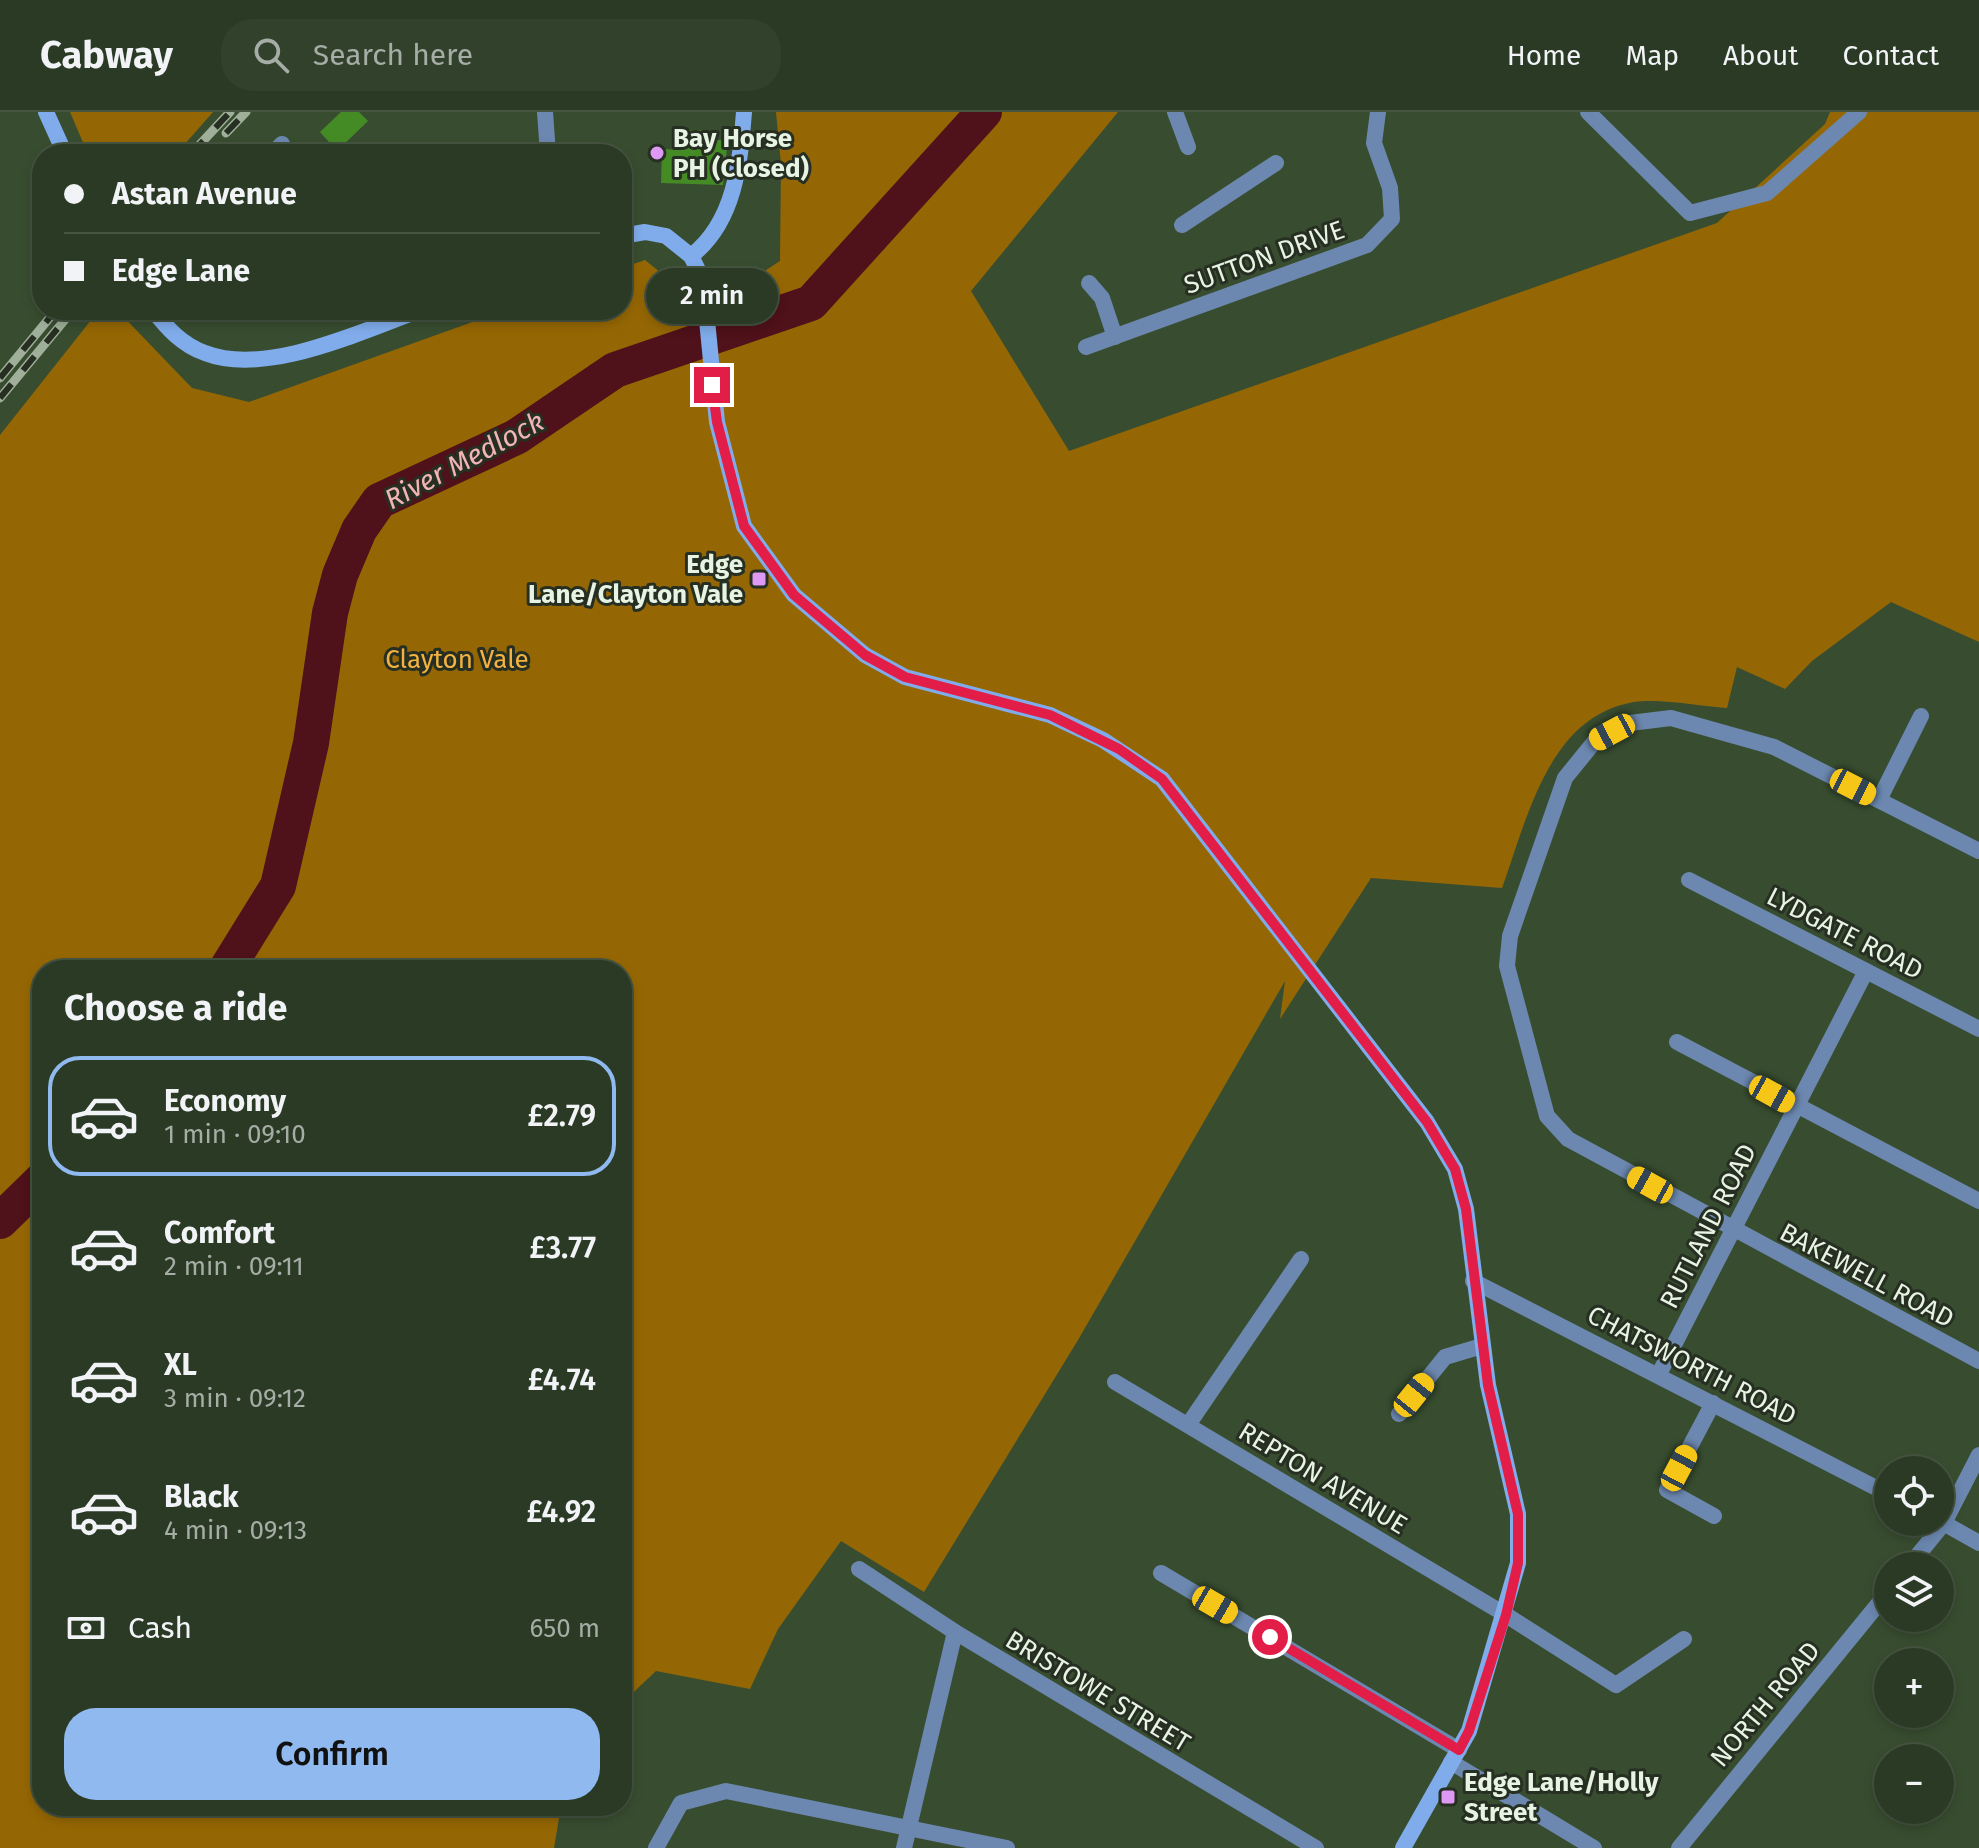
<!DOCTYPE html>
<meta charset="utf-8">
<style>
:root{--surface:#2a3a24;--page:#32412c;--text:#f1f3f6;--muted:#a5ada6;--line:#465441;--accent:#90b9f0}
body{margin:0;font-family:"Fira Sans",sans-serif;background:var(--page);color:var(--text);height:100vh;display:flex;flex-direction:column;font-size:30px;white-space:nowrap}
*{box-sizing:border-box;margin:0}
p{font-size:26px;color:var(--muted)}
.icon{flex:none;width:44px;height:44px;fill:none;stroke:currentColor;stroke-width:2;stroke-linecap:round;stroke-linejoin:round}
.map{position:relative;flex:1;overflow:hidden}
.sheet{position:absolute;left:32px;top:848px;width:600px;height:856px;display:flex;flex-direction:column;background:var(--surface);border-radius:32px;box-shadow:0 4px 12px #0003,0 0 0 2px var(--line)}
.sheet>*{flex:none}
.hud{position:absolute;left:32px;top:32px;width:600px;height:176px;border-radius:32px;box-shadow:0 4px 12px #0003,0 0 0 2px var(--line);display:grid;align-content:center;height:176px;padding:0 32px;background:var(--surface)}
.buttons{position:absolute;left:1874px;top:1344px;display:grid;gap:16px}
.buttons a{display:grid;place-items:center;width:80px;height:80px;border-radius:50%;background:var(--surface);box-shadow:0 4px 12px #0003,0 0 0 2px var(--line);font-size:40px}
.end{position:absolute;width:36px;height:36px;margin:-18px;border:10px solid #e11d48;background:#fff;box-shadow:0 0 0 4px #fff}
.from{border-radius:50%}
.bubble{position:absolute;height:56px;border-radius:28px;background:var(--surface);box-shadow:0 4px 12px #0003,0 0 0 2px var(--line);font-size:26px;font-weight:600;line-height:56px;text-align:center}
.car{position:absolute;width:24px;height:48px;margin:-24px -12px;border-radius:10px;box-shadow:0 0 6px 2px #0007;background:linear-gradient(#f5c518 24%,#345 0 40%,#f5c518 0 76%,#345 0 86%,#f5c518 0)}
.hud b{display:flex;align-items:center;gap:28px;height:76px;font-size:30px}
.hud b+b{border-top:2px solid var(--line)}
.hud i{width:20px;height:20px;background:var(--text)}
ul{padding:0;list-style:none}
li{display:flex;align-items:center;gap:24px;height:120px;margin:0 16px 12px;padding:0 16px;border:4px solid transparent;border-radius:32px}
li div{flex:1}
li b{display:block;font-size:30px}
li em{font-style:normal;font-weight:600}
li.current{border-color:var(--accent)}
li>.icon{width:72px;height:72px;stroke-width:1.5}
h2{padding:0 32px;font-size:36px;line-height:96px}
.pay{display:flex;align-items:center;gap:20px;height:88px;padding:0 32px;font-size:30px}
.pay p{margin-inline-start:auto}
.action{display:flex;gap:16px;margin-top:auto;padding:16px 32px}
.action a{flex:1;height:92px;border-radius:32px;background:var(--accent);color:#111;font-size:32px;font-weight:600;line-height:92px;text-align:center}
header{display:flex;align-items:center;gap:48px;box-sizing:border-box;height:112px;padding:0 40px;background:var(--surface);border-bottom:2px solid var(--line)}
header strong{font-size:38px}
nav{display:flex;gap:44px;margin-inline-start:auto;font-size:28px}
.search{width:560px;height:72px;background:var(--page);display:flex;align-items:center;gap:20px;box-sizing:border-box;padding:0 28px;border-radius:32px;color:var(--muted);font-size:30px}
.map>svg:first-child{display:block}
</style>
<header>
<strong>Cabway</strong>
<div class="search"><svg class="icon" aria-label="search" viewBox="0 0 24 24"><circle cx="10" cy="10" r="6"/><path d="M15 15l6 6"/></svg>Search here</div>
<nav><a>Home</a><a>Map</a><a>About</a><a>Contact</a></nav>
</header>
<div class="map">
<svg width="1979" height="1736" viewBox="0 0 1979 1736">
<rect width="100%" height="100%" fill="#384d30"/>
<g fill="#956704">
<path d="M70,0H213L176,42H88Z"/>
<path d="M776,0H1118L971,179L1069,339L1717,111L1825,12L1830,0H1979V530L1891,490L1812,549L1785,577L1737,555L1727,596C1700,594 1660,586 1634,590C1548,604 1527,708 1502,776L1371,766L1280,907L1285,869L1078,1228L924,1480L841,1429L778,1517L750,1577L656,1559L622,1591V858H42V1694H561L554,1736H0V323L99,198H117L192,276L249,290L506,198H622V156L645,148L706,197L780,149L781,52Z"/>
</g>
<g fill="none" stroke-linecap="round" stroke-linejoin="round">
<g stroke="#4f111a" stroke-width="36">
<path d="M226,858L278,774L311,631L330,501L340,463L359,418L379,389L516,325L615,258L811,191L984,0"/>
<path d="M0,1109L42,1068"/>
</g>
</g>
<g fill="#458b25">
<path d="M341,0H359L368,9L337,39L320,20Z"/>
<path d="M683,18H705V28H722V36H727L723,73L661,71L662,37L682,38Z"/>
</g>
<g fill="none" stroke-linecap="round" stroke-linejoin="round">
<g stroke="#6c88b0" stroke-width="16">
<path d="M545,0L548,42"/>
<path d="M1175,0L1188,35"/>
<path d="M1588,0L1690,101L1767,81L1859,0"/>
<path d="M272,42L282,32"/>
<path d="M1182,113L1276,51"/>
<path d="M1089,171L1102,186L1115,225"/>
<path d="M1086,235L1367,133L1392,107L1390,76L1374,31L1378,0"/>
<path d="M1879,688L1921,604"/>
<path d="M1979,739L1774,635L1671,606L1630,611L1595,629L1565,666L1510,824L1507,854L1547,1004L1568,1027L1979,1249"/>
<path d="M1689,768L1979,917"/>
<path d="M1677,930L1979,1089"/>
<path d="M1473,1169L1888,1382"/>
<path d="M1659,1262L1866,859"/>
<path d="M1115,1270L1506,1503L1616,1573L1684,1527"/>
<path d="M1713,1291L1667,1378L1714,1404"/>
<path d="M1399,1302L1445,1245L1482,1234"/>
<path d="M1188,1313L1301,1147"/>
<path d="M1940,1409L1979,1431"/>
<path d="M1909,1454L1944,1411L1979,1343"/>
<path d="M859,1457L955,1520L1316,1736"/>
<path d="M1161,1461L1459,1638"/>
<path d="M1451,1650L1594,1736"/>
<path d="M656,1736L681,1691L726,1679L1007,1736"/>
<path d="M904,1736L955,1520"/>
<path d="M1679,1736L1888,1480"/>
</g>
<g stroke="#80aceb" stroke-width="16">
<path d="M46,0L65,42"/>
<path d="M622,124L645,120L666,124L691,144L698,158L706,198L717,310L744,414L794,483L865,543L905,565L1050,603L1103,628L1162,667L1427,1010L1455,1057L1466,1097L1488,1273L1518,1402V1451L1469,1619L1403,1736"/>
<path d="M691,144C735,110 740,52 744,0"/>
<path d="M153,198C167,216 182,233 205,241C267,265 361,219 421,198"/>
</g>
<g stroke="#9faf99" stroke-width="9">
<g id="rail">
<path d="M226,21L246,0"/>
<path d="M191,42L230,0"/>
<path d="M0,266L56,198"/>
<path d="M0,286L73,198"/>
</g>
</g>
<use href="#rail" stroke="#262f22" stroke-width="6" stroke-dasharray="18" stroke-linecap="butt"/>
</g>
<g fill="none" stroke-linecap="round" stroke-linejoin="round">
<path stroke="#e11d48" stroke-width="10" d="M712,273L717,310L744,414L794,483L865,543L905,565L1050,603L1119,637L1162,667L1427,1010L1455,1057L1466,1097L1488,1273L1518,1402V1451L1506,1503L1469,1619L1459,1638L1270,1525"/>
</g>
<g fill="#dd99f3" stroke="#262f22" stroke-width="3">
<circle cx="657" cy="41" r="8"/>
<rect x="751" y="459" width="16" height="16" rx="4"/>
<rect x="1440" y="1677" width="16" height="16" rx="4"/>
</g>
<g text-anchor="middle" stroke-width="6" stroke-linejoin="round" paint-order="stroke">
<g font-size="26" font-weight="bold" fill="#e7f4e3" stroke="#262f22" text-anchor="start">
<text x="673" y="35">Bay Horse<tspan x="673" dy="30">PH (Closed)</tspan></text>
<text x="743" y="461" text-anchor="end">Edge<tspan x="743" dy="30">Lane/Clayton Vale</tspan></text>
<text x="1464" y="1679">Edge Lane/Holly<tspan x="1464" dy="30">Street</tspan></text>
</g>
<g font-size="26" fill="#e7f4e3" stroke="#262f22">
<text transform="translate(1264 145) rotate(-20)" y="9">SUTTON DRIVE</text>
<text transform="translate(1845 821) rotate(27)" y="9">LYDGATE ROAD</text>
<text transform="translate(1708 1114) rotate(-63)" y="9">RUTLAND ROAD</text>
<text transform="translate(1867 1163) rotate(28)" y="9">BAKEWELL ROAD</text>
<text transform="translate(1692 1253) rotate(27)" y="9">CHATSWORTH ROAD</text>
<text transform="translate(1323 1366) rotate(31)" y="9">REPTON AVENUE</text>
<text transform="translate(1098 1579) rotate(31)" y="9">BRISTOWE STREET</text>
<text transform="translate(1765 1592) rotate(-50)" y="9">NORTH ROAD</text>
</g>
<g font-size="26" fill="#f4b340" stroke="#262f22">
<text x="457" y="556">Clayton Vale</text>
</g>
<g font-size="28" font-style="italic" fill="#f2b4b5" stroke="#262f22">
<text transform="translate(464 348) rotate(-28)" y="10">River Medlock</text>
</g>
</g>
</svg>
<div class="buttons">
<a><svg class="icon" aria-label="locate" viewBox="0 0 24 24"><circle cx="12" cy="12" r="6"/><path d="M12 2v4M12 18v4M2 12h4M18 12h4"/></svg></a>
<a><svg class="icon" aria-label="layers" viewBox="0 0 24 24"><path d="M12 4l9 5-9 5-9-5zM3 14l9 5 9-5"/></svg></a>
<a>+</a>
<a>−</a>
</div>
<i class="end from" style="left:1270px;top:1525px"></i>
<i class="end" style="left:712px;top:273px"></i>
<div class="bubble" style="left:646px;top:156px;width:132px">2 min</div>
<i class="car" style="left:1612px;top:620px;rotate:242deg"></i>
<i class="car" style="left:1853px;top:675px;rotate:117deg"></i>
<i class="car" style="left:1772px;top:982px;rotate:119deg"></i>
<i class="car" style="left:1650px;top:1073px;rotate:299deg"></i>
<i class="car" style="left:1414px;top:1283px;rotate:39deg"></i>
<i class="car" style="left:1679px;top:1356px;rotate:28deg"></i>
<i class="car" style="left:1215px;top:1493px;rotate:120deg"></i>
<div class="hud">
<b><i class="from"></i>Astan Avenue</b>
<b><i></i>Edge Lane</b>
</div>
<section class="sheet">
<h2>Choose a ride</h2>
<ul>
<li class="current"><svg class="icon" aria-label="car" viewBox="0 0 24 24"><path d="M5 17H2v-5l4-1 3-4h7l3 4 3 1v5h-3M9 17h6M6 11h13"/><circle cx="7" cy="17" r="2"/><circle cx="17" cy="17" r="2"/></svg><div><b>Economy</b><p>1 min · 09:10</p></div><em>£2.79</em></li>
<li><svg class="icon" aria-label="car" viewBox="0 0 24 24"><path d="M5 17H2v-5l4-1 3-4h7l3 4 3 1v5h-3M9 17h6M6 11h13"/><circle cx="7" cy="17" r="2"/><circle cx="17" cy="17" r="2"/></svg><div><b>Comfort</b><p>2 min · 09:11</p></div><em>£3.77</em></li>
<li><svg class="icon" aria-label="car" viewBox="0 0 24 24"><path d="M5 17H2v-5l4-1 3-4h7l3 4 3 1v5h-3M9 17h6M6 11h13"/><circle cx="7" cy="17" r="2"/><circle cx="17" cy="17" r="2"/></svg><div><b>XL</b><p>3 min · 09:12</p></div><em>£4.74</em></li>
<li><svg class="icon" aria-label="car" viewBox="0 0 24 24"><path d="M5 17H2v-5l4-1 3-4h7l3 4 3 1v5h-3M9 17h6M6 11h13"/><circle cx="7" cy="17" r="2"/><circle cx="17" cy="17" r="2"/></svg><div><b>Black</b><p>4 min · 09:13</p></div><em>£4.92</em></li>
</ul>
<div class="pay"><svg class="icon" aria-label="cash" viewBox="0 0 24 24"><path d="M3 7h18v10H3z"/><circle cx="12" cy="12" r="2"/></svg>Cash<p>650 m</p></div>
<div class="action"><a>Confirm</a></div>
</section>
</div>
